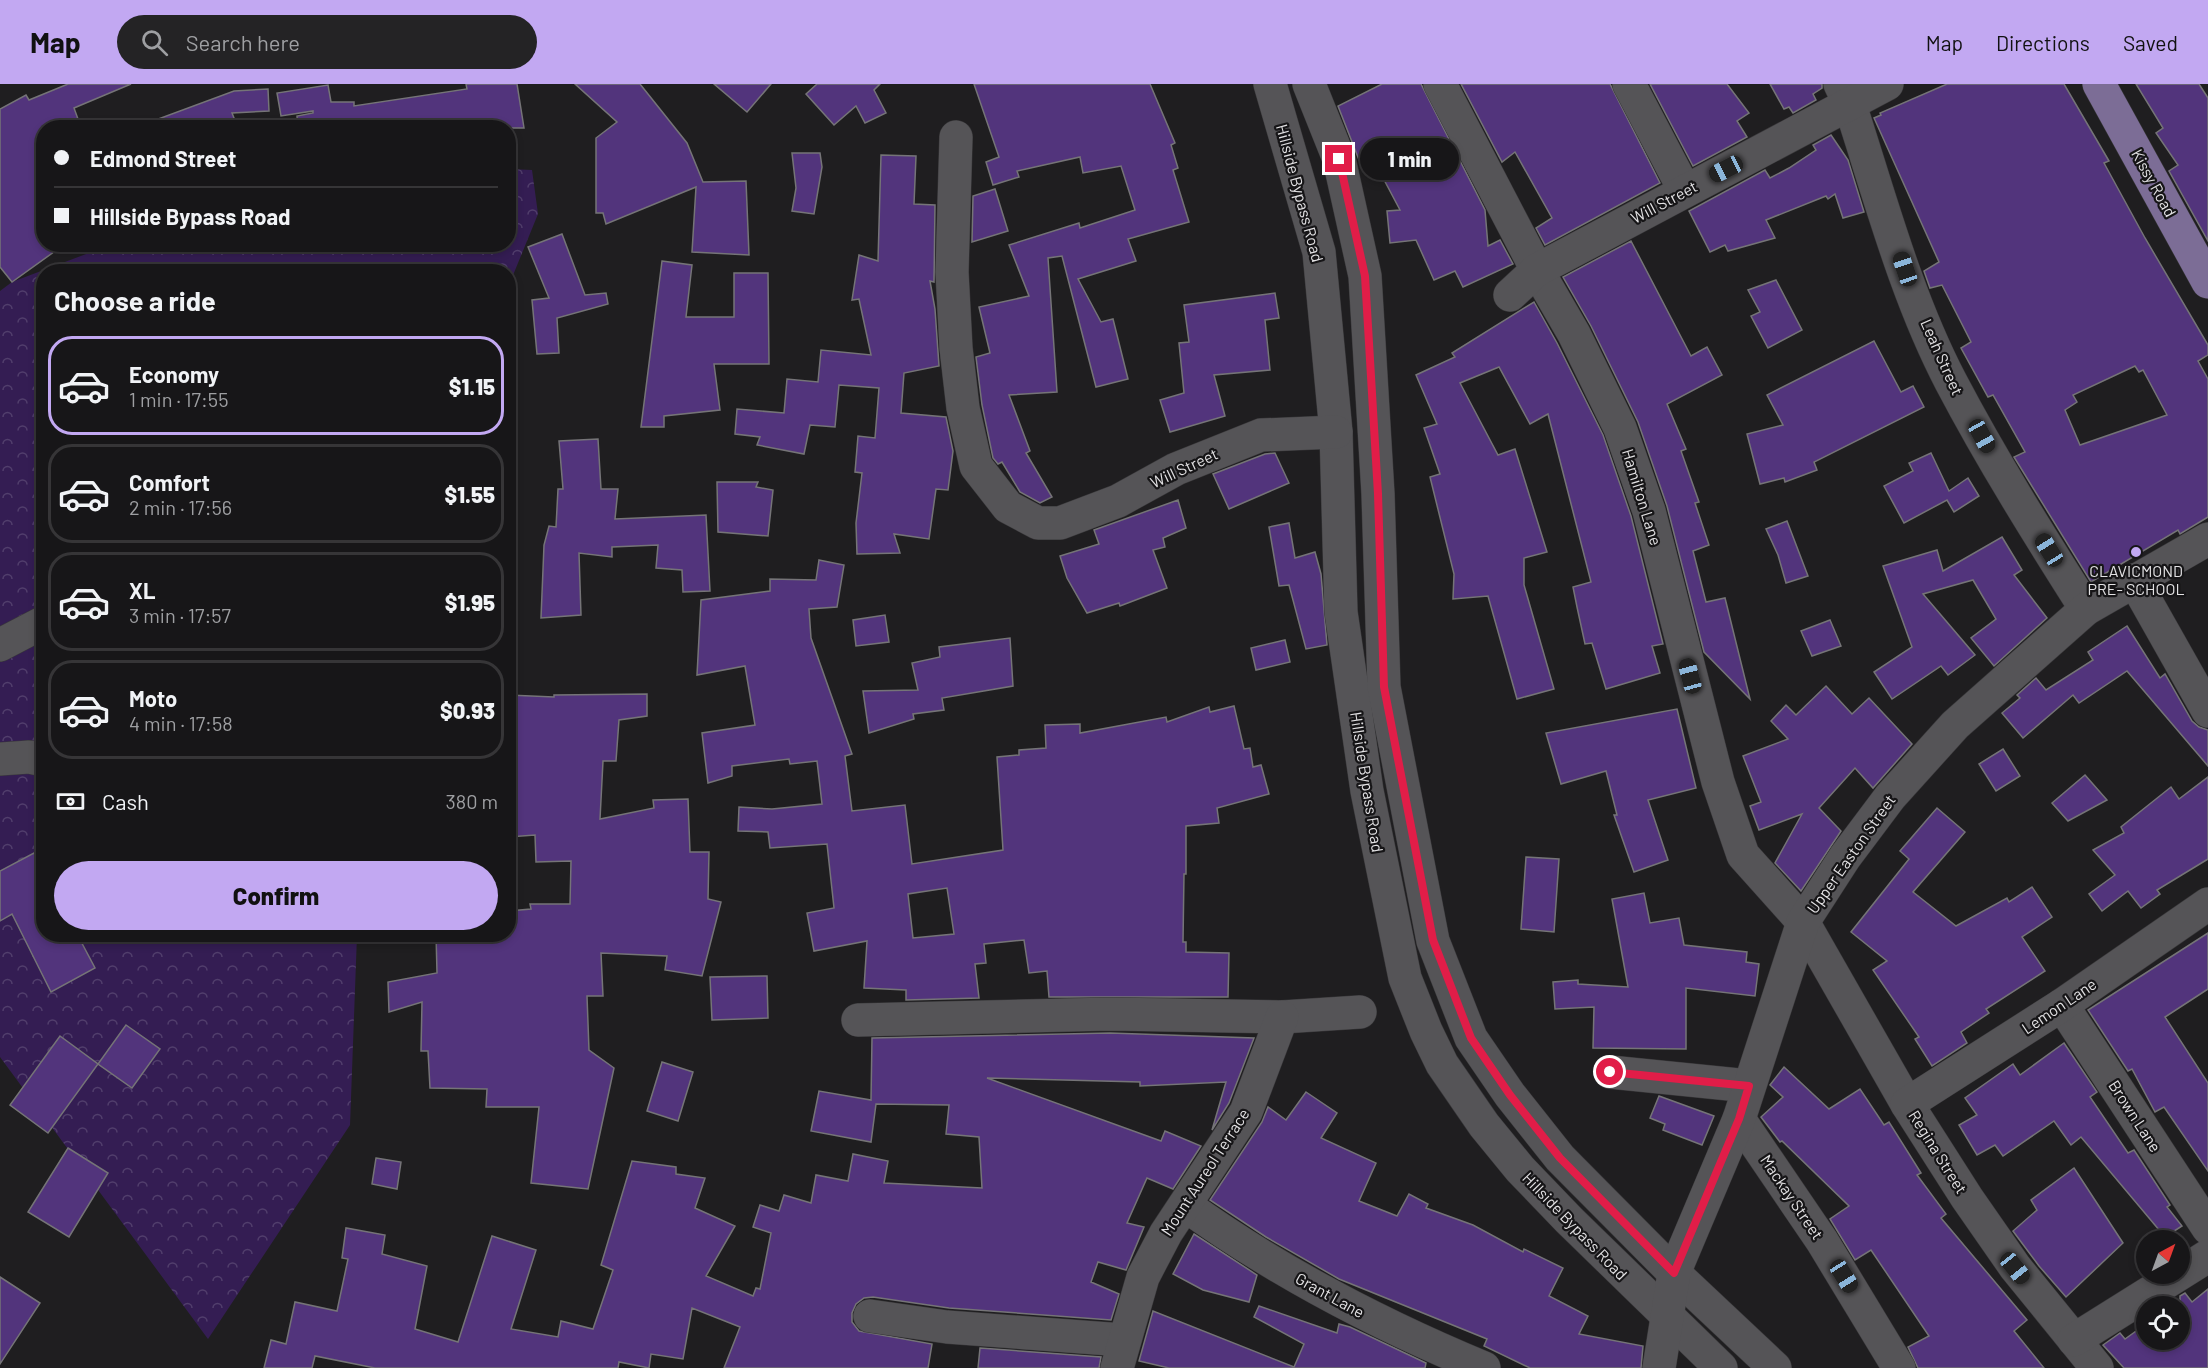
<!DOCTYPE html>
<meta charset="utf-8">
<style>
:root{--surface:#171618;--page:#242325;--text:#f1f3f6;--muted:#9e9fa2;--line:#363537;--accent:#c2a8f2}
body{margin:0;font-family:Barlow,sans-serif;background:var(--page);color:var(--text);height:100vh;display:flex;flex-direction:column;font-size:22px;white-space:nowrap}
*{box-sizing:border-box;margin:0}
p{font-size:20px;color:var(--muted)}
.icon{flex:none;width:33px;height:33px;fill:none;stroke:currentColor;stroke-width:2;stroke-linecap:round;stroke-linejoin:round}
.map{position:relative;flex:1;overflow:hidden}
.panel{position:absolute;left:36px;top:180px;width:480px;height:678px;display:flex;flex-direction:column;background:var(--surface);border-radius:24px;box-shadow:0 3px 9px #0003,0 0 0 2px var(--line)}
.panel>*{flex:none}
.guide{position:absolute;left:36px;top:36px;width:480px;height:132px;border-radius:24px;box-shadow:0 3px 9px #0003,0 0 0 2px var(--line);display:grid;align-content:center;height:132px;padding:0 18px;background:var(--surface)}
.needle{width:39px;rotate:41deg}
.buttons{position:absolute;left:2136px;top:1146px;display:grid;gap:12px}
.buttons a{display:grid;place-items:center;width:54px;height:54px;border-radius:50%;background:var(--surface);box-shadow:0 3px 9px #0003,0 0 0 2px var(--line);font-size:30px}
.end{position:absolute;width:27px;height:27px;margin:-14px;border:8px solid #e11d48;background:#fff;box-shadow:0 0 0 3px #fff}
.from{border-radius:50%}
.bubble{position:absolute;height:42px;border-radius:21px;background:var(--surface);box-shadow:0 3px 9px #0003,0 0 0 2px var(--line);font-size:20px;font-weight:800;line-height:42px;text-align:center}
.car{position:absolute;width:18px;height:36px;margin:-18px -9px;border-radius:8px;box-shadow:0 0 4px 2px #0007;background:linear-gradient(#222 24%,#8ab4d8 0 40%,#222 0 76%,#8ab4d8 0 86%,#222 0)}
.guide b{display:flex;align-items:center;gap:21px;height:57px;font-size:22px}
.guide b+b{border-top:2px solid var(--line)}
.guide i{width:15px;height:15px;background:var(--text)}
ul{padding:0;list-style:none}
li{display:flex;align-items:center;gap:18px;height:99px;margin:0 12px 9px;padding:0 6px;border:3px solid var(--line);border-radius:24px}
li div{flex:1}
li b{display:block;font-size:22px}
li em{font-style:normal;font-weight:800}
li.active{border-color:var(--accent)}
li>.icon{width:54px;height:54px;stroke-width:1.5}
h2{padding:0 18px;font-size:27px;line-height:72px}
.pay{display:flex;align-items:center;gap:15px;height:66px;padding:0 18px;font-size:22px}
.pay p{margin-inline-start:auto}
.primary-button{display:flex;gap:12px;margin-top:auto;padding:12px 18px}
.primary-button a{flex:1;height:69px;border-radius:36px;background:var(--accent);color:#111;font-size:24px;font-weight:800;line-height:69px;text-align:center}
header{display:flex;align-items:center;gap:36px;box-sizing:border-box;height:84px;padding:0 30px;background:var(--accent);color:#111}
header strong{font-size:28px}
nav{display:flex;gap:33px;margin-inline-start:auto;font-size:21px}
.search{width:420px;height:54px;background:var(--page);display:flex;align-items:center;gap:15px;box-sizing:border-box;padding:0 21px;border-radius:33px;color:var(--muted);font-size:22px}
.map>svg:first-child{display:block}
</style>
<header>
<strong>Map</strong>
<div class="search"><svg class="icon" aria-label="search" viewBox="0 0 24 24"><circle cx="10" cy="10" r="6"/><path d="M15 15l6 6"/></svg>Search here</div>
<nav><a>Map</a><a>Directions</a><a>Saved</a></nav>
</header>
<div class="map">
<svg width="2208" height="1284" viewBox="0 0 2208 1284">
<defs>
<pattern id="park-crowns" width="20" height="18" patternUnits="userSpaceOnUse" patternTransform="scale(1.5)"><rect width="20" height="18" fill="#341d53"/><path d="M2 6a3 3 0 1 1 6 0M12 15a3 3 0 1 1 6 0" fill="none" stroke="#513e6c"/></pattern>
</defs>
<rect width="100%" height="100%" fill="#1f1e20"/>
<path fill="url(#park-crowns)" d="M509,85L532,86L538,130L509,201L508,188H44V850L357,851L350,1041L208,1255L0,973V207L12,198L110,161L508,160Z"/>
<g fill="#52347c" stroke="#757477" stroke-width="1.5" fill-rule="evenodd">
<path d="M68,0H131L74,24L78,35L57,44H44V160H65L12,198L0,183V25L26,11L29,16Z"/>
<path d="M466,0H517L524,44H298L297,32L313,29V27L281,32L277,9L328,1L331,18H354V22L467,5Z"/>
<path d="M575,0H640L687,59L703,98L746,97L749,171L692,168L696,103L606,140L603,129H596V54L617,38Z"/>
<path d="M714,0H771L747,28Z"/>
<path d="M817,0H880L874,6L886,29L865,39L856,22L834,41L806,10Z"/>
<path d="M974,0H1150L1175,59L1171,61L1178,84L1173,86L1189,138L1128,155L1136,177L1078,195L1101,238L1113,235L1128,295L1096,303L1062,172L1048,174L1057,308L1009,311L1030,367L1026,369L1052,413L1040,419L1020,408L1002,378L998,380L993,374L982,321L976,273L990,269L979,223L1029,212L1009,161L1079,139L1080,144L1135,126L1121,82L1083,89L1080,73L1017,87L1019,93L993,101L986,78L999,73Z"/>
<path d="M1382,0H1421L1485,126L1488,162L1500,156L1513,180L1463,203L1455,187L1434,196L1416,156L1390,159L1387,127L1400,126L1373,75L1361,81L1338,22Z"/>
<path d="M1461,0H1610L1660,99L1545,161L1536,144L1552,134L1515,68L1502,78Z"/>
<path d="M1650,0H1727L1749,29L1737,37L1747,53L1693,82Z"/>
<path d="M1770,0H1822V4L1813,10L1816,16L1793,29L1789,23L1784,25Z"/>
<path d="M1947,0H2064L2109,77L2104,79L2145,154L2208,261V271L2198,277L2208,295V433L2180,450L2178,446L2091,498L2014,373L2025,368L1993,311L1988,313L1961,264L1971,258L1942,201L1930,204L1924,187L1939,178L1874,34L1881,31L1880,29ZM2135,282L2139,288L2143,286L2167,331L2080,361L2065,326L2077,318L2073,311Z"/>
<path d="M2136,0H2199L2208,14V157L2169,87L2178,81L2156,49L2163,44Z"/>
<path d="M268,5L269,27L232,29L236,39L223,44H142V41L234,7Z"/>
<path d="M1831,51L1848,76L1864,128L1843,134L1835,110L1828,115L1826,112L1766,136L1775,154L1728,167L1725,161L1710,168L1689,127L1765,86L1770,94L1789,84L1816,66L1813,61Z"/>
<path d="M792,69H820L822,83L814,130L792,127L796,104Z"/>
<path d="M881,71L916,72L914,120L935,121L934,198L930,197L935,225L939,282L904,289L901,329L946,333L953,367L948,406L936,405L929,455L894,450L900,469L857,470L856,439L862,389L855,388L858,352L875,354L879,304L839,301L835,343L810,341L804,370L757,361L760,353L735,350L737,325L784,329L787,295L818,298L821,266L871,271L859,215L852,216L859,171L878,177Z"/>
<path d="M995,105L1008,147L972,158L973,112Z"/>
<path d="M562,150L585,211L606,209L608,220L557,234L559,269L537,270L532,216L549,214L528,163Z"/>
<path d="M1631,157L1691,272L1707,263L1722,291L1667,320L1686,365L1681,367L1699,418L1695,419L1709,461L1693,467L1706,518L1725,514L1750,615L1704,568L1667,422L1638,338L1591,242L1563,193Z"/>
<path d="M662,177L692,181L686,233H734V189H768L769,280H714L720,326L664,332V343H641Z"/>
<path d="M1776,196L1802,246L1768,264L1751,232L1760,228L1748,206Z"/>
<path d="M1275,209L1279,234L1265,236L1270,286L1214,291L1225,332L1170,348L1160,316L1184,309L1179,259L1189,258L1184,221Z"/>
<path d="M1534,218L1557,259L1603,351L1631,432L1663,560L1652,562L1660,589L1606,605L1592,559L1585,560L1577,523L1573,503L1591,498L1548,330L1530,340L1499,283L1460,299L1498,371L1515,365L1547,468L1524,474V501L1554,605L1517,615L1488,512L1453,515L1454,490L1430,393L1440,390L1424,344L1437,340L1416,291L1455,273L1452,269Z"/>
<path d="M1874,257L1901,308L1913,302L1924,323L1814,378L1817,386L1785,398L1784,394L1760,400L1747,350L1783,341L1767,311Z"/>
<path d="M598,355L601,405H618L615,435L706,431L710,507L683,508L682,486L656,484L658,461L612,463V473L579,469L581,531L541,534L544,461L549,442L556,443L558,405H563L559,357Z"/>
<path d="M1275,369L1289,399L1229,425L1213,390L1265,370Z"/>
<path d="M1931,369L1949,407L1968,394L1979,412L1954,428L1947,416L1904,439L1884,402L1913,387L1909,379Z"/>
<path d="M717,398H758L756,403L773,406L768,452L718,448Z"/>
<path d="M1178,416L1186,444L1163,454L1165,463L1153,466L1167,504L1120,522L1119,519L1087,529L1067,494L1060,472L1099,460L1094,446Z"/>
<path d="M1787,437L1808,492L1786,499L1778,471L1766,445Z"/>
<path d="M1289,439L1295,474L1315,468L1321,490L1327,561L1306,565L1289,501L1279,502L1269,443Z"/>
<path d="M2002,453L2022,486L2014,491L2047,534L1994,582L1971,554L1996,535L1973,496L1923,510L1975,571L1948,591L1941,582L1892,615L1874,588L1912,563L1883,482L1937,466L1943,487Z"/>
<path d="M819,476L844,481L837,523L809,525L811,554L852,670L845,672L852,727L905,721L912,780L1003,766L997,673L1019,671V666L1046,664L1045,641L1080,640V649L1166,633L1167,638L1209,623L1210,628L1234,622L1244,665L1250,664L1253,683L1261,681L1269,710L1217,724L1219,739L1186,742V790H1184L1183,858H1186V868L1229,869L1228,913H1049L1047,887L1029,889L1024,856L984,860L986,879L975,880L979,914L906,916V906L864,904L867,857L814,867L807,829L834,824L827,760L770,764L768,748L738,747L739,723L772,725L822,720L817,677L790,680L789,675L732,682V692L708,699L702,649L755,641L745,582L697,591L701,516L770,507V495L816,496ZM947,804L954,850L913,854L908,810Z"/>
<path d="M885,531L889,558L856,562L853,536Z"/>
<path d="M1830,536L1841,562L1812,572L1801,547Z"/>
<path d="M2127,542L2160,594L2165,590L2192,637L2199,643L2208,646V682L2127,587L2079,619L2073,611L2023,654L2002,629L2020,614L2017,611L2036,594L2046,606L2093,576L2088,568Z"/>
<path d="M1010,554L1013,602L942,614L944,626L913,630L914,635L869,649L863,607L918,606L912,579L940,573L939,563Z"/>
<path d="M1285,556L1290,578L1256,586L1251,564Z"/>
<path d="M1826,602L1852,630L1869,614L1912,660L1873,704L1855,684L1819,724L1841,747L1801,807L1775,779L1802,730L1759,746L1750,722L1761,718L1743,672L1788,655L1771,637L1786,621L1796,631Z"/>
<path d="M647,610V632L619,636L616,677H603L600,735L654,724L653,716L688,715L690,768H709L708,815L721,818L702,892L665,886L667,872L601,869L603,912H587L589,966L614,984L588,1105L531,1099L539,1023H486L487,1005L430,1004L428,967H421L422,918L389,928L388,898L437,889L436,850H508V827L531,825L530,820H570L571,777L536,778L535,751L508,753V611L554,613V611Z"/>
<path d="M1677,625L1696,704L1648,716L1668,776L1634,788L1614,731H1617L1606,687L1561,700L1546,649Z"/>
<path d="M2003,665L2020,692L1996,707L1979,680Z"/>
<path d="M2085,691L2107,716L2068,737L2052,719Z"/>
<path d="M2208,693V775L2157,806L2160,810L2141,824L2128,807L2102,827L2089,810L2115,791L2093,766L2124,749L2121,743L2171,703L2179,715Z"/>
<path d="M1937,724L1965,748L1913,808L1956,842L2007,814L2009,818L2032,803L2052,833L2022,853L2045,887L1986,925L1989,929L1961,948L1967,959L1932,982L1915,955L1919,953L1873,886L1887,877L1851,848L1909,775L1900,767Z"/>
<path d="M34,769L44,786V850H77L95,884L51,908L12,830L0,837V787Z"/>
<path d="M1526,773L1559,775L1554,848L1521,845Z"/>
<path d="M1644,809L1650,839L1679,834L1684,861L1747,868L1746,878L1759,880L1755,912L1686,904V965L1593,964L1594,923L1555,925L1553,898L1578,896V900L1628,903L1612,815Z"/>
<path d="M2208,849V905L2165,933L2208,999V1087L2164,1023L2155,1028L2132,985L2128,987L2088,926Z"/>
<path d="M767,892L768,934L712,936L710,893Z"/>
<path d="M126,941L160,965L132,1004L98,980Z"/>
<path d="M1110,949L1254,954L1229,1019L1212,1046L1226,998L1140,1002V998L987,994L1161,1057L1165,1047L1201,1062L1173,1105L1147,1094L1127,1139L1144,1143L1126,1186L1098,1178L1091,1198L1119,1210L1111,1236L949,1224L873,1213L864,1214L856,1220L852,1229V1238L859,1247L932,1260L928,1284H724L740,1243L692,1224L683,1275L651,1270L649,1284L619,1278L618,1284H375L315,1272L312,1284H264L271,1256L286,1260L295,1218L337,1227L348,1175L342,1174L346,1144L385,1151L382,1170L427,1182L415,1245L458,1258L492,1152L536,1166L511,1245L558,1253L561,1237L593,1245L613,1186L601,1181L632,1077L676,1083V1090L705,1094L695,1124L735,1142L706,1192L753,1212L756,1204L760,1205L771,1149L753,1143L760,1121L779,1127L784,1111L811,1119L816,1091L848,1097L853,1070L888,1077L884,1099L982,1104L979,1053L946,1050L949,1021L876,1020L871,1058L811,1047L819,1007L871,1016L872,954Z"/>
<path d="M60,952L98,980L48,1049L10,1021Z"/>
<path d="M2064,959L2097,1008L2090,1013L2128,1069L2134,1066L2170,1121L2167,1123L2182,1142L2165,1153L2081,1053L2071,1061L2054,1037L2003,1072L1995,1061L1977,1071L1959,1041L1977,1031L1965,1014L2013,980L2020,991Z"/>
<path d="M662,978L693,988L678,1037L647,1027Z"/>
<path d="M1784,983L1829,1025L1860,1005L1884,1041L1889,1038L1921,1089L1917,1091L1946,1130L1941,1134L2027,1236L2014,1247L2044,1284H1918L1908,1263L1929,1252L1871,1166L1855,1176L1830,1135L1849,1122L1782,1057L1780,1058L1761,1033L1783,1013L1770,1001Z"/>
<path d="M1306,1008L1337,1029L1321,1054L1376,1079L1359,1117L1397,1132L1409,1110L1428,1120L1426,1124L1473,1141L1523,1168L1524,1165L1563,1184L1549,1212L1588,1232L1579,1250L1643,1262L1641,1284H1530L1484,1262L1487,1255L1339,1195L1266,1153L1210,1116L1262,1038L1268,1023L1286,1036Z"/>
<path d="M1659,1012L1714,1032L1702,1061L1663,1046L1665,1040L1650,1034Z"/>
<path d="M68,1064L108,1089L69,1153L28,1128Z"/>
<path d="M376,1074L401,1078L397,1105L372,1100Z"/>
<path d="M2074,1084L2123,1159L2066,1213L2039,1182L2013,1147L2037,1126L2031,1116Z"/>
<path d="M1194,1150L1257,1191L1249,1218L1203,1206L1173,1190Z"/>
<path d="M0,1193L40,1219L0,1280Z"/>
<path d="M2208,1205V1284H2124L2103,1261L2120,1249L2125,1255L2146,1240V1256H2180V1212L2185,1209L2192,1218Z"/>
<path d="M1259,1222L1337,1249L1339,1240L1350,1243L1426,1279L1425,1284H1169L1139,1277L1153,1227L1294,1283L1304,1260L1254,1233Z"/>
<path d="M980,1264L1101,1273L1099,1284H978Z"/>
</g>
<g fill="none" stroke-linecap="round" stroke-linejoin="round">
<g stroke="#39383a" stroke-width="34">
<g id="minor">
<path d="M1270,0L1319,168L1336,348L1341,528L1367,707L1405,894L1426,947L1442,980L1484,1041L1520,1085L1569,1136L1721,1284"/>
<path d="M1309,0L1339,75L1365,192L1378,410L1384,603L1433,857L1471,954L1510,1011L1560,1074L1674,1189L1775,1284"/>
<path d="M1440,0L1537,186L1574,250L1620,344L1649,427L1718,698L1743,771L1803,838L1907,1020L1967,1114L2015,1183L2097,1284"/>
<path d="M1629,0L1685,107"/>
<path d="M1840,0L1850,21C1880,113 1906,212 1951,298C1992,376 2039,451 2086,525"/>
<path d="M956,53L952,188L956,264L963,324L976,382L1008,423L1038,439H1060L1118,417L1176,385L1261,351L1336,348"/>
<path d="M1510,211L1537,186L1887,0"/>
<path d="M2134,496L2208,627"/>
<path d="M0,561L44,538"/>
<path d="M0,675L29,673L44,676"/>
<path d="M2062,921L2208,1144"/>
<path d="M858,936L1110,930L1282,933L1360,928"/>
<path d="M1610,988L1749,1002"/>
<path d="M1907,1020L2062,921L2208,820"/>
<path d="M1739,1035L1822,1157L1899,1284"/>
<path d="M1185,1121C1278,1188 1378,1240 1484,1284"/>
<path d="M870,1232L947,1243L1123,1256"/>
<path d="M2074,1256L2208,1172"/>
<path d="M1117,1284L1143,1193L1166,1149L1246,1028L1282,933"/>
<path d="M1659,1284L1674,1189L1739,1035L1803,838L1845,773L1890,713L1955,641L2086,525L2208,455"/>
</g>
</g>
<g stroke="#39383a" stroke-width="34">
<path id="major" d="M2099,0L2208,198"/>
</g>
<use href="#minor" stroke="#555457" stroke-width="33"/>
<use href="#major" stroke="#7c6d96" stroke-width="33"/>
</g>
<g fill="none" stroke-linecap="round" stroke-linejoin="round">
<path stroke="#e11d48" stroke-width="8" d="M1339,75L1365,192L1378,410L1384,603L1433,856L1471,954L1510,1011L1560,1074L1674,1189L1739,1035L1749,1002L1610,988"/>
</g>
<circle fill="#c2a8f2" stroke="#161517" stroke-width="2" cx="2136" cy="468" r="6"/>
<g text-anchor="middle" stroke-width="4.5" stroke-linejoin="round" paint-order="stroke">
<g font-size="16" fill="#e3e2e4" stroke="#161517">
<text transform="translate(2154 99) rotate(61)" y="6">Kissy Road</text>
<text transform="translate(1300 109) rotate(75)" y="6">Hillside Bypass Road</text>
<text transform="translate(1664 118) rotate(-28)" y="6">Will Street</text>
<text transform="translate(1942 273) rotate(66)" y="6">Leah Street</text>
<text transform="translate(1184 384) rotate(-25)" y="6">Will Street</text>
<text transform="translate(1642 413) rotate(73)" y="6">Hamilton Lane</text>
<text transform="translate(1367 698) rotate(81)" y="6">Hillside Bypass Road</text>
<text transform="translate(1851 770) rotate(-55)" y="6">Upper Easton Street</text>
<text transform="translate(2059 922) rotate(-34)" y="6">Lemon Lane</text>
<text transform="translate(2135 1032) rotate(57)" y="6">Brown Lane</text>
<text transform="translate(1938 1068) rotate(58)" y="6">Regina Street</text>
<text transform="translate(1205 1088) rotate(-57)" y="6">Mount Aureol Terrace</text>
<text transform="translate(1792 1113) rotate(56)" y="6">Mackay Street</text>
<text transform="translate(1575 1142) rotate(46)" y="6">Hillside Bypass Road</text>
<text transform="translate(1330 1211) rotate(29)" y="6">Grant Lane</text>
</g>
<g font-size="16" fill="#e3e2e4" stroke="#161517">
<text x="2136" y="493">CLAVICMOND<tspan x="2136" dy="18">PRE- SCHOOL</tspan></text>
</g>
</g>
</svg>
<div class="buttons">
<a><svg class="needle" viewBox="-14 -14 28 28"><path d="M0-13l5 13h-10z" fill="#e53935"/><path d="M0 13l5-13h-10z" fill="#9e9fa2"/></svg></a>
<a><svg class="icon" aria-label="locate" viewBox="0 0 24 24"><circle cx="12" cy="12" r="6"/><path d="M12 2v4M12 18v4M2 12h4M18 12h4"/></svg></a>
</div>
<i class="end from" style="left:1610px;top:988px"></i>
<i class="end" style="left:1339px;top:75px"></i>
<div class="bubble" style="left:1360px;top:54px;width:99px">1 min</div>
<i class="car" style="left:1726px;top:85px;rotate:243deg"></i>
<i class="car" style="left:1905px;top:185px;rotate:341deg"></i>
<i class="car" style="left:1982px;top:352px;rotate:151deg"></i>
<i class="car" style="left:2049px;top:466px;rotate:328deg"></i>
<i class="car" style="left:1690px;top:592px;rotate:345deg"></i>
<i class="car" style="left:2015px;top:1184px;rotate:141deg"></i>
<i class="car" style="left:1844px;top:1192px;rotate:148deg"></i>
<div class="guide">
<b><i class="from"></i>Edmond Street</b>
<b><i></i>Hillside Bypass Road</b>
</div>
<section class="panel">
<h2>Choose a ride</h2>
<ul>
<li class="active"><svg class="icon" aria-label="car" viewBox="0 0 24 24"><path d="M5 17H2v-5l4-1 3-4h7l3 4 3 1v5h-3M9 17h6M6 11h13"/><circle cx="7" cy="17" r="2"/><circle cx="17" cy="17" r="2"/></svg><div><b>Economy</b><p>1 min · 17:55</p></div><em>$1.15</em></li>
<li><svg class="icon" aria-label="car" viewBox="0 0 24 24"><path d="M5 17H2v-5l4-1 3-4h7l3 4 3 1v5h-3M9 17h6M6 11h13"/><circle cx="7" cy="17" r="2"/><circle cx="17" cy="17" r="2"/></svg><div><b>Comfort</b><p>2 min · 17:56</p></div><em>$1.55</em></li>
<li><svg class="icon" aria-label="car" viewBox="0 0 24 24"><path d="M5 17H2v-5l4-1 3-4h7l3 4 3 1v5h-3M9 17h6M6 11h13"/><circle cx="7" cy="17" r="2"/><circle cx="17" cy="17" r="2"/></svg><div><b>XL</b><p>3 min · 17:57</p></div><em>$1.95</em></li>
<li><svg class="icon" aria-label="car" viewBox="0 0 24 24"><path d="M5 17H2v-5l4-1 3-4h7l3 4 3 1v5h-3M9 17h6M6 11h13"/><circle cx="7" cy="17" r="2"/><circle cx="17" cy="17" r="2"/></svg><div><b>Moto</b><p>4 min · 17:58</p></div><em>$0.93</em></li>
</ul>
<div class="pay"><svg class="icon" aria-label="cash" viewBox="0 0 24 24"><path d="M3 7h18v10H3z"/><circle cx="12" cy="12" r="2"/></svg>Cash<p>380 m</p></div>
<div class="primary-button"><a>Confirm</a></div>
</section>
</div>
